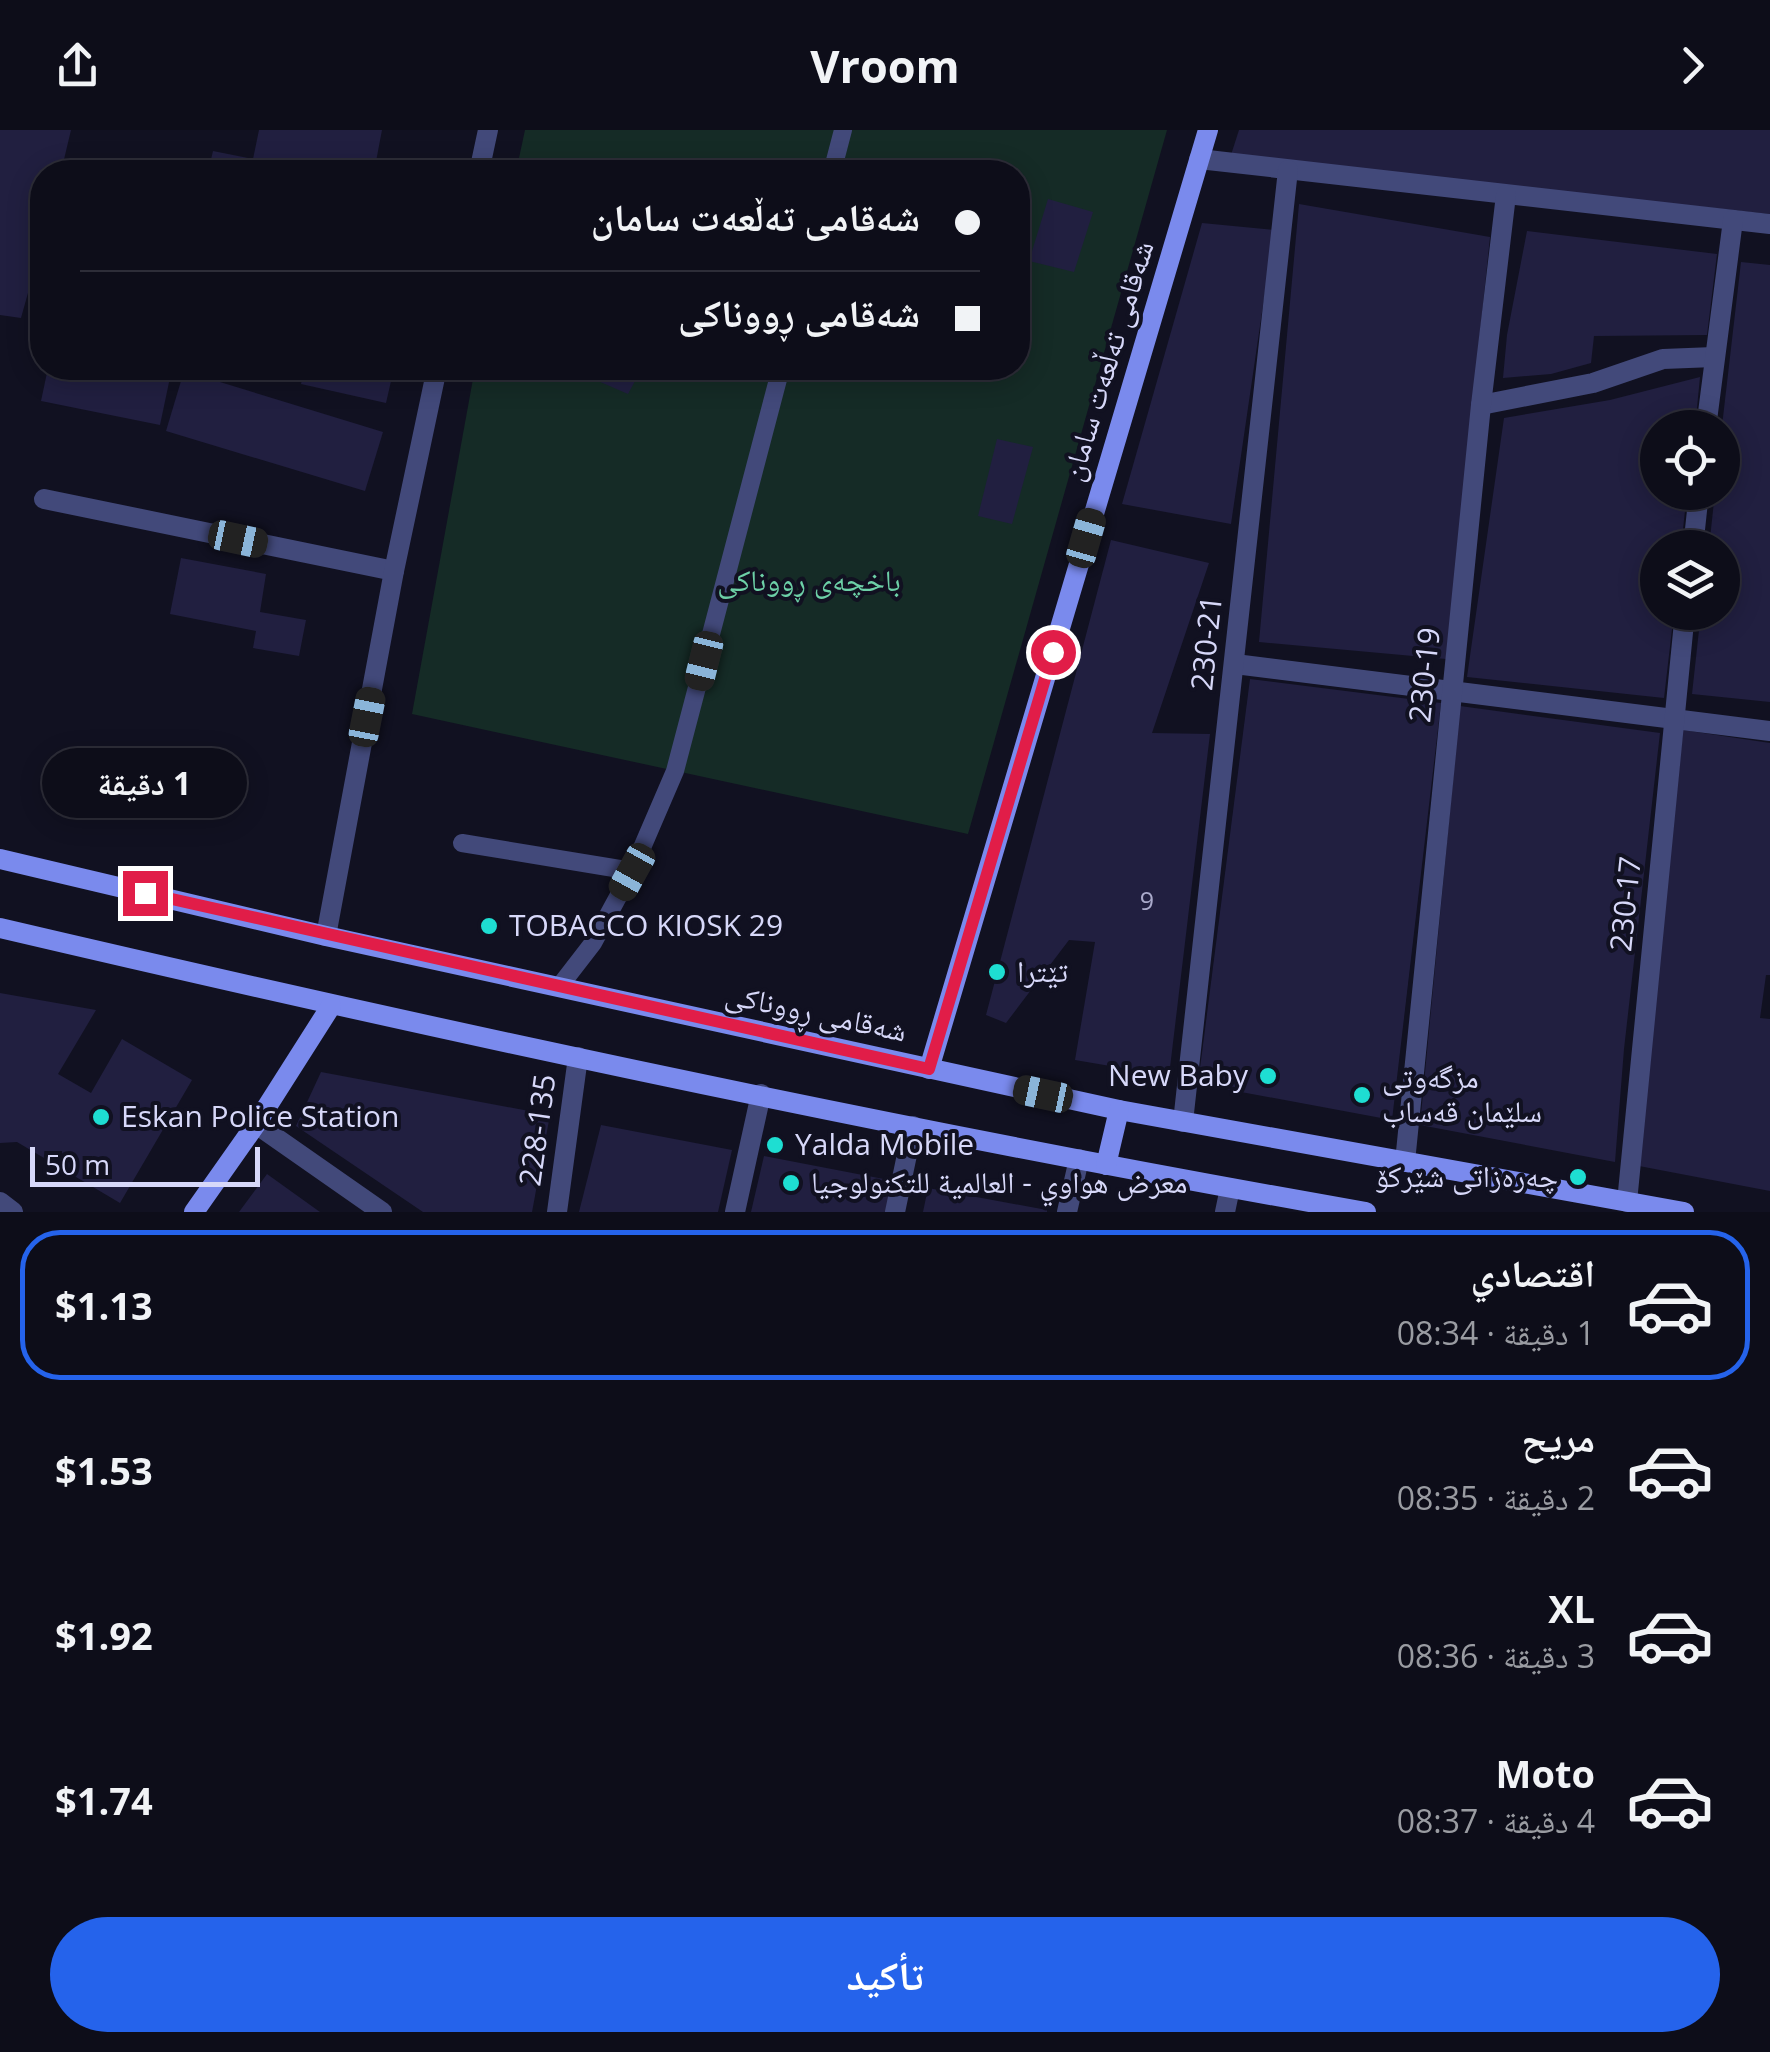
<!DOCTYPE html>
<html lang="ar">
<meta charset="utf-8">
<style>
:root{--surface:#0d0d19;--page:#1b1b26;--text:#f1f3f6;--muted:#9a9ca2;--line:#2d2d38;--accent:#2563eb}
body{margin:0;font-family:"Open Sans","Noto Naskh Arabic",sans-serif;background:var(--page);color:var(--text);direction:rtl;height:100vh;display:flex;flex-direction:column;font-size:38px;white-space:nowrap}
*{box-sizing:border-box;margin:0}
p{font-size:32px;color:var(--muted)}
.icon{flex:none;width:55px;height:55px;fill:none;stroke:currentColor;stroke-width:2;stroke-linecap:round;stroke-linejoin:round}
.map{position:relative;height:1082px;overflow:hidden;direction:ltr}
.details{display:flex;flex-direction:column;background:var(--surface);flex:1}
.details>*{flex:none}
.top-card{position:absolute;left:30px;top:30px;width:1000px;height:220px;border-radius:40px;box-shadow:0 5px 25px #0003,0 0 0 2px var(--line);direction:rtl;display:grid;align-content:center;height:220px;padding:0 50px;background:var(--surface)}
.buttons{position:absolute;left:1640px;top:280px;display:grid;gap:20px}
.buttons a{display:grid;place-items:center;width:100px;height:100px;border-radius:50%;background:var(--surface);box-shadow:0 5px 25px #0003,0 0 0 2px var(--line);font-size:50px}
.scale{position:absolute;left:30px;bottom:25px;width:230px;box-sizing:border-box;padding-left:10px;border:5px solid #d7d8f9;border-top:0;font-size:28px;line-height:35px;white-space:nowrap;color:#d7d8f9;-webkit-text-stroke:8px #111121;paint-order:stroke}
.end{position:absolute;width:45px;height:45px;margin:-22px;border:12px solid #e11d48;background:#fff;box-shadow:0 0 0 5px #fff}
.from{border-radius:50%}
.bubble{position:absolute;height:70px;border-radius:35px;background:var(--surface);box-shadow:0 5px 25px #0003,0 0 0 2px var(--line);font-size:32px;font-weight:700;line-height:70px;text-align:center;direction:rtl}
.car{position:absolute;width:30px;height:60px;margin:-30px -15px;border-radius:12px;box-shadow:0 0 8px 2px #0007;background:linear-gradient(#222 24%,#8ab4d8 0 40%,#222 0 76%,#8ab4d8 0 86%,#222 0)}
.top-card b{display:flex;align-items:center;gap:35px;height:95px;font-size:38px}
.top-card b+b{border-top:2px solid var(--line)}
.top-card i{width:25px;height:25px;background:var(--text)}
ul{padding:18px 0 0;list-style:none}
li{display:flex;align-items:center;gap:30px;height:150px;margin:0 20px 15px;padding:0 30px;border:5px solid transparent;border-radius:40px}
li div{flex:1}
li b{display:block;font-size:38px}
li em{font-style:normal;font-weight:700}
li.selected{border-color:var(--accent)}
li>.icon{width:90px;height:90px;stroke-width:1.5}
.cta{display:flex;gap:20px;margin-top:auto;padding:20px 50px}
.cta a{flex:1;height:115px;border-radius:60px;background:var(--accent);color:#fff;font-size:40px;font-weight:700;line-height:115px;text-align:center}
header{display:flex;justify-content:space-between;align-items:center;height:130px;padding:0 50px;background:var(--surface);font-size:45px;font-weight:700}
.map>svg:first-child{display:block}
</style>
<header><svg class="icon" aria-label="forward" viewBox="0 0 24 24"><path d="M9 5l7 7-7 7"/></svg>Vroom<svg class="icon" aria-label="share" viewBox="0 0 24 24"><path d="M12 15V3M7 8l5-5 5 5M5 13v7h14v-7"/></svg></header>
<div class="map">
<svg width="1770" height="1082" viewBox="0 0 1770 1082">
<rect width="100%" height="100%" fill="#111121"/>
<path fill="#152b26" d="M525,0H1167L968,704L412,584L475,238H1018V42H516Z"/>
<g fill="#211f40">
<path d="M0,0H71L61,42H42V154L31,152L21,188L0,185Z"/>
<path d="M259,0H382L374,42L306,40V42H208L213,21L253,29Z"/>
<path d="M1239,0H1770V84L1230,28Z"/>
<path d="M121,32L161,41L160,42H119Z"/>
<path d="M1048,69L1093,82L1074,142L1029,131Z"/>
<path d="M1299,74L1490,107L1446,529L1259,512Z"/>
<path d="M1202,93L1274,100L1231,394L1122,374Z"/>
<path d="M1527,101L1717,124L1707,205L1594,206L1591,233L1551,244L1503,248L1507,205Z"/>
<path d="M1741,132L1770,135V572L1692,564L1701,482H1722V418H1709L1715,362H1722V296Z"/>
<path d="M48,238H172L160,295L41,271Z"/>
<path d="M305,238H394L386,273L301,254Z"/>
<path d="M568,238H642L628,264Z"/>
<path d="M184,241L383,302L365,361L166,301Z"/>
<path d="M1700,247L1695,298H1658V362H1687L1681,418H1658V482H1674L1664,568L1467,547L1504,288L1610,270Z"/>
<path d="M997,309L1033,317L1012,394L978,386Z"/>
<path d="M1111,410L1209,433L1152,603L1210,604L1169,946L1075,930L1095,812L1069,810L1006,893L986,885Z"/>
<path d="M181,428L266,444L260,482L306,490L299,526L253,518L256,501L170,484Z"/>
<path d="M1250,549L1441,573L1392,990L1198,954Z"/>
<path d="M1460,576L1660,603L1624,919L1615,1032L1420,995Z"/>
<path d="M1683,600L1770,613V845H1766L1760,888L1770,889V1061L1639,1036Z"/>
<path d="M0,863L96,880L58,944L91,963L122,909L192,950L120,1073L17,1012L0,1013Z"/>
<path d="M321,942L550,985L532,1082H423L296,996Z"/>
<path d="M601,995L732,1020L718,1082H579Z"/>
<path d="M764,1026L894,1051L886,1082H751Z"/>
<path d="M267,1044L320,1082H239Z"/>
<path d="M928,1058L1047,1080V1082H923Z"/>
</g>
<g fill="none" stroke-linecap="round" stroke-linejoin="round">
<g stroke="#42497a" stroke-width="18">
<path d="M832,42L843,0"/>
<path d="M462,713L632,741"/>
<path d="M559,857L593,813L632,741L675,641L781,238"/>
</g>
<g stroke="#42497a" stroke-width="20">
<path d="M1199,29L1770,94"/>
<path d="M479,42L488,0"/>
<path d="M1481,275L1593,253L1663,229L1714,227"/>
<path d="M1706,298L1733,90"/>
<path d="M44,369L394,441"/>
<path d="M1693,418L1699,362"/>
<path d="M1235,534L1770,601"/>
<path d="M326,806L394,441L437,238"/>
<path d="M1183,992L1288,40"/>
<path d="M256,994L382,1082"/>
<path d="M1405,1032L1481,275L1506,65"/>
<path d="M0,1072L13,1082"/>
<path d="M1627,1072L1685,482"/>
<path d="M557,1082L578,927"/>
<path d="M735,1082L761,964"/>
<path d="M895,1082L913,996"/>
<path d="M1067,1082L1079,1029"/>
<path d="M1225,1082L1230,1058"/>
</g>
<g stroke="#7a8aed" stroke-width="20">
<path d="M0,729L326,806L1119,980L1684,1082"/>
<path d="M0,798C452,904 908,1002 1366,1082"/>
<path d="M929,939L1208,0"/>
<path d="M1106,1035L1119,980"/>
<path d="M194,1082L256,994L331,876"/>
</g>
</g>
<g fill="none" stroke-linecap="round" stroke-linejoin="round">
<path stroke="#e11d48" stroke-width="12" d="M145,763L929,939L1053,522"/>
</g>
<g fill="#1eded2" stroke="#111121" stroke-width="4">
<circle cx="489" cy="796" r="10"/>
<circle cx="997" cy="842" r="10"/>
<circle cx="1268" cy="946" r="10"/>
<circle cx="1362" cy="965" r="10"/>
<circle cx="101" cy="987" r="10"/>
<circle cx="775" cy="1015" r="10"/>
<circle cx="1578" cy="1047" r="10"/>
<circle cx="791" cy="1053" r="10"/>
</g>
<g text-anchor="middle" stroke-width="8" stroke-linejoin="round" paint-order="stroke">
<g font-size="25" fill="#aaaacb">
<text x="1147" y="780">9</text>
</g>
<g font-size="30" fill="#d7d8f9" stroke="#111121">
<text transform="translate(1108 231) rotate(-73)" y="10">شەقامی تەڵعەت سامان</text>
<text transform="translate(1207 513) rotate(-84)" y="10">230-21</text>
<text transform="translate(1425 545) rotate(-84)" y="10">230-19</text>
<text transform="translate(1626 774) rotate(-84)" y="10">230-17</text>
<text transform="translate(816 883) rotate(12)" y="10">شەقامی ڕووناکی</text>
<text transform="translate(538 1000) rotate(-82)" y="10">228-135</text>
</g>
<g font-size="30" fill="#6dd0a7" stroke="#111121">
<text x="809" y="461">باخچەی ڕووناکی</text>
</g>
<g font-size="30" fill="#d7d8f9" stroke="#111121" text-anchor="start">
<text x="509" y="806">TOBACCO KIOSK 29</text>
<text x="1017" y="852">تێترا</text>
<text x="1248" y="956" text-anchor="end">New Baby</text>
<text x="1382" y="958">مزگەوتی<tspan x="1382" dy="34">سلێمان قەساب</tspan></text>
<text x="121" y="997">Eskan Police Station</text>
<text x="795" y="1025">Yalda Mobile</text>
<text x="1558" y="1057" text-anchor="end">چەرەزاتی شێرکۆ</text>
<text x="811" y="1063">معرض هواوي - العالمية للتكنولوجيا</text>
</g>
</g>
</svg>
<div class="buttons">
<a><svg class="icon" aria-label="locate" viewBox="0 0 24 24"><circle cx="12" cy="12" r="6"/><path d="M12 2v4M12 18v4M2 12h4M18 12h4"/></svg></a>
<a><svg class="icon" aria-label="layers" viewBox="0 0 24 24"><path d="M12 4l9 5-9 5-9-5zM3 14l9 5 9-5"/></svg></a>
</div>
<div class="scale">50 m</div>
<i class="end from" style="left:1053px;top:522px"></i>
<i class="end" style="left:145px;top:763px"></i>
<div class="bubble" style="left:42px;top:618px;width:205px">1 دقيقة</div>
<i class="car" style="left:1086px;top:408px;rotate:16deg"></i>
<i class="car" style="left:238px;top:409px;rotate:102deg"></i>
<i class="car" style="left:704px;top:531px;rotate:194deg"></i>
<i class="car" style="left:367px;top:587px;rotate:11deg"></i>
<i class="car" style="left:632px;top:742px;rotate:209deg"></i>
<i class="car" style="left:1043px;top:964px;rotate:282deg"></i>
<div class="top-card">
<b><i class="from"></i>شەقامی تەڵعەت سامان</b>
<b><i></i>شەقامی ڕووناکی</b>
</div>
</div>
<section class="details">
<ul>
<li class="selected"><svg class="icon" aria-label="car" viewBox="0 0 24 24"><path d="M5 17H2v-5l4-1 3-4h7l3 4 3 1v5h-3M9 17h6M6 11h13"/><circle cx="7" cy="17" r="2"/><circle cx="17" cy="17" r="2"/></svg><div><b>اقتصادي</b><p>1 دقيقة · 08:34</p></div><em>$1.13</em></li>
<li><svg class="icon" aria-label="car" viewBox="0 0 24 24"><path d="M5 17H2v-5l4-1 3-4h7l3 4 3 1v5h-3M9 17h6M6 11h13"/><circle cx="7" cy="17" r="2"/><circle cx="17" cy="17" r="2"/></svg><div><b>مريح</b><p>2 دقيقة · 08:35</p></div><em>$1.53</em></li>
<li><svg class="icon" aria-label="car" viewBox="0 0 24 24"><path d="M5 17H2v-5l4-1 3-4h7l3 4 3 1v5h-3M9 17h6M6 11h13"/><circle cx="7" cy="17" r="2"/><circle cx="17" cy="17" r="2"/></svg><div><b>XL</b><p>3 دقيقة · 08:36</p></div><em>$1.92</em></li>
<li><svg class="icon" aria-label="car" viewBox="0 0 24 24"><path d="M5 17H2v-5l4-1 3-4h7l3 4 3 1v5h-3M9 17h6M6 11h13"/><circle cx="7" cy="17" r="2"/><circle cx="17" cy="17" r="2"/></svg><div><b>Moto</b><p>4 دقيقة · 08:37</p></div><em>$1.74</em></li>
</ul>
<div class="cta"><a>تأكيد</a></div>
</section>
